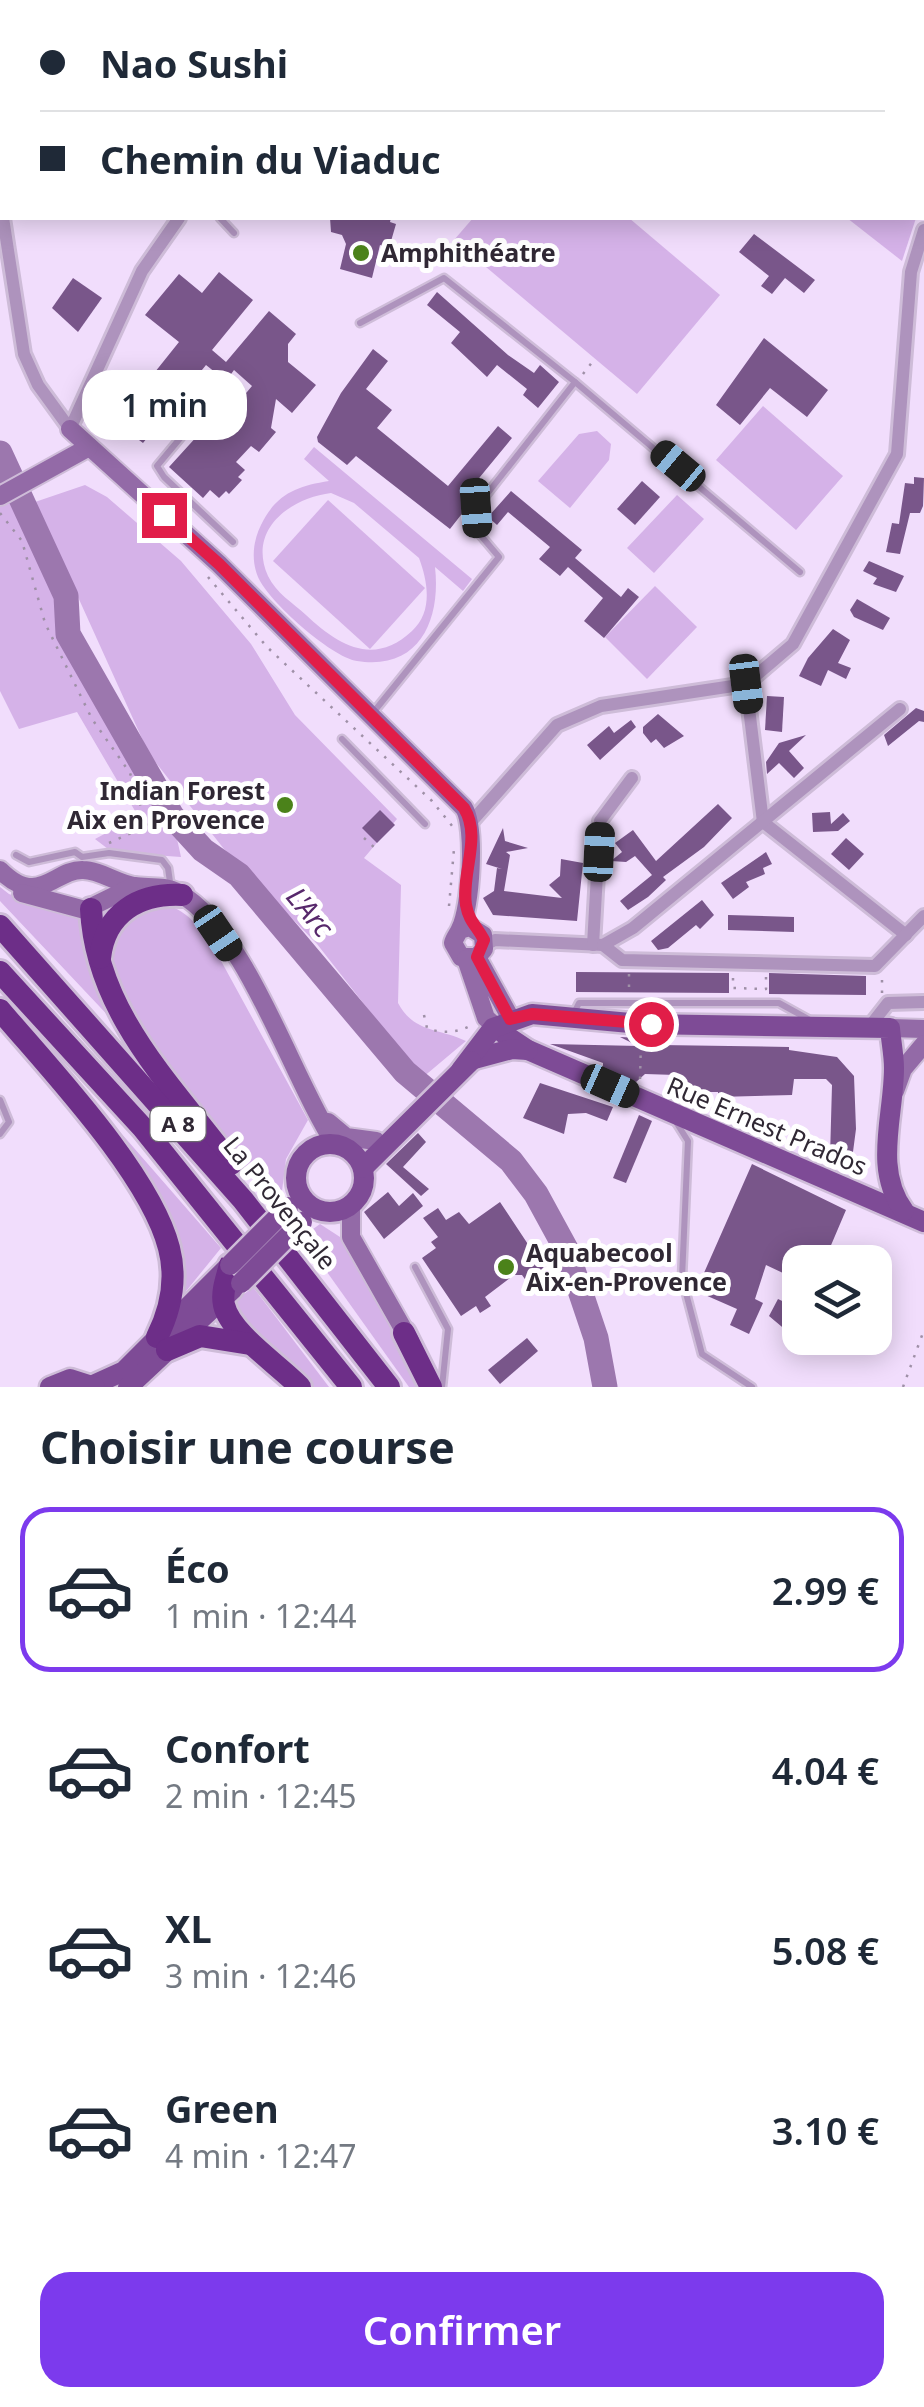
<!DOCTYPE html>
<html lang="fr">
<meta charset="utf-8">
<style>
:root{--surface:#fff;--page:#f6f6f7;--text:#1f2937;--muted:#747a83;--line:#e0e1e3;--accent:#7c3aed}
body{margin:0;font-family:"Noto Sans",sans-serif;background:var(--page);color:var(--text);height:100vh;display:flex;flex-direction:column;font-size:38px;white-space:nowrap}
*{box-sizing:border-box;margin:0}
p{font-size:32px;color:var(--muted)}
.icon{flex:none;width:55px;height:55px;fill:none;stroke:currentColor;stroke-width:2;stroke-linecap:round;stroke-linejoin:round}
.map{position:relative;height:1387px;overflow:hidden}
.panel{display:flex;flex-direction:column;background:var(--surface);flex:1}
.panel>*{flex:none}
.banner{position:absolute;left:0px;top:0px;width:925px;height:220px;box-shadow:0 5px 25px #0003;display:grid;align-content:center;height:220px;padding:0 40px;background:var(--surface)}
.controls{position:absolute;left:782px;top:1245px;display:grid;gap:20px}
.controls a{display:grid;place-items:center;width:110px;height:110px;border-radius:20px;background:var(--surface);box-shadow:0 5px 25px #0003;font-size:50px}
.end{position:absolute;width:45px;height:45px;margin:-22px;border:12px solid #e11d48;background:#fff;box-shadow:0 0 0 5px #fff}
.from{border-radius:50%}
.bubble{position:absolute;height:70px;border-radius:30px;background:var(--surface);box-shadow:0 5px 25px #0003;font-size:32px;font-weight:600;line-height:70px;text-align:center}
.car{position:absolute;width:30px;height:60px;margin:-30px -15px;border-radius:12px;box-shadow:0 0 8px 2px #0007;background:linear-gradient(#222 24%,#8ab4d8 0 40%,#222 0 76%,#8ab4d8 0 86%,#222 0)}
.banner b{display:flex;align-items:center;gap:35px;height:95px;font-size:38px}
.banner b+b{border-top:2px solid var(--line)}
.banner i{width:25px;height:25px;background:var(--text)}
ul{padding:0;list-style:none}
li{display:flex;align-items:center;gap:30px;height:165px;margin:0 20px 15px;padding:0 20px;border:5px solid transparent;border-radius:30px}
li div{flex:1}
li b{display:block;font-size:38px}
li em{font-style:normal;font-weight:600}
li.on{border-color:var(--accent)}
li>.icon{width:90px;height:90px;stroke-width:1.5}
h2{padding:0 40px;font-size:45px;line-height:120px}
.button{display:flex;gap:20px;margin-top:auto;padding:20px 40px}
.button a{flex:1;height:115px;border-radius:30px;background:var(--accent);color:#fff;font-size:40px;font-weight:600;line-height:115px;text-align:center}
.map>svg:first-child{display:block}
</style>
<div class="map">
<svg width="924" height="1387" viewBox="0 0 924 1387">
<rect width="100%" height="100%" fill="#f1ddfc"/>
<g fill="#d5b2e8" fill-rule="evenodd">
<path d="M473,218H629L720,295L637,394L454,240Z"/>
<path d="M847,218H916L902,261Z"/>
<path d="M763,406L843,476L796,530L716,460Z"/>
<path d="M597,431L611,444L609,460L570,508L538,481L579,434Z"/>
<path d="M314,447L472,579L463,591L435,567C441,619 420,671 357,661C331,657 268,601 258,577C251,560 253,541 261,525C276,494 297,486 329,481L304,459ZM331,493L354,503L419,558C428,582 433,612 412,631C374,667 338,645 306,615C293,603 276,593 268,576C247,529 291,498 331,493Z"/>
<path d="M0,453L66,596L68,634L172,816L181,857L112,852L95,839L138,816L77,712L19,729L0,691Z"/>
<path d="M85,485L107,497L181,561L251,644L295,715L397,819L364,858L401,885L398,1003C414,1033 439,1028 466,1041L422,1078L317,944L224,849L149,754L35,502Z"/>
<path d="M677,495L704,519L654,573L627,548Z"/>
<path d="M328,500L425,588L370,649L273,561Z"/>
<path d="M655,586L697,627L647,679L605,637Z"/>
<path d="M0,887L9,894L84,920L101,997L116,1024L0,901Z"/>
<path d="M160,904C187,908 199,927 214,948L308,1120L286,1159L282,1191L271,1201L129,1019L108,948C119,922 131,910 160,904Z"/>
<path d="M0,994L221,1248L178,1301L168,1229Z"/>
<path d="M320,1224L340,1237L424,1387H409L302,1237Z"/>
<path d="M253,1287L329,1387H310L242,1321L235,1301Z"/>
</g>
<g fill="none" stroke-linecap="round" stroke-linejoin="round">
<path stroke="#9c77ae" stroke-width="25" d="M0,453L66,596L68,634L172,816L203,850L239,875L405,1072L511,1161L536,1194L566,1249L596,1338L605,1387"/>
</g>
<g fill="#79568a">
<path d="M330,218H391L390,222L396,224L389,248L380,245L372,278L340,269L346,244L342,235L331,232Z"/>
<path d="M754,234L815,280L804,293L785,278L772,294L761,286L769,276L739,252Z"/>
<path d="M219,272L253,300L212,350L226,362L269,311L296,334L288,344V362L316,385L292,413L276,399L271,428L276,432L259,452L251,446L236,462L245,470L238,477L242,480L229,494L226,491L219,498L210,490L203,498L169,467L209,423L216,429L252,386L234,370L226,381L206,365L143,443L115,422L179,342L145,315L179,274L202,293Z"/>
<path d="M73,278L102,298L78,332L52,308Z"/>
<path d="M437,292L508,355L534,373L540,365L559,382L538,408L523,395L527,389L497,365L487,377L451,343L460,332L427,305Z"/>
<path d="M764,338L828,390L807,417L770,388L740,425L716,405Z"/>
<path d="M373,349L388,361L366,389L392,410L377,428L448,486L498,426L512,438L461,500L468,506L450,529L356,456L347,465L318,442L317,437L341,393Z"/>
<path d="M914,477L924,478L923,506L920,513H910L900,554L886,552L892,523L899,524L905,483L914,484Z"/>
<path d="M642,481L660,497L635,525L617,509Z"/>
<path d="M511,491L582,550L575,558L621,597L628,588L639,597L604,638L584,621L603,598L568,567L560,576L539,559L550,547L508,512L497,525L488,517Z"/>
<path d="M869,561L904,576L896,592L873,584L877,578L863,571Z"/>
<path d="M857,599L890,618L883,630L854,617L850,610Z"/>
<path d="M833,629L850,640L838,663L851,668L846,679L828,670L821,686L799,676L808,658Z"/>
<path d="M767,696L784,697L782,732L765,730Z"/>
<path d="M916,708L924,711V722L919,721L888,746L884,735Z"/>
<path d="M658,714L684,736L664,748L656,739L651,743L643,733V727Z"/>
<path d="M631,720L636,727L600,760L587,745L609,726L614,733Z"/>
<path d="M806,735L789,751L804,768L794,778L779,763L767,774L766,762L779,743Z"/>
<path d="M718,804L732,818L704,847L663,877L666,880L648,897L628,910L620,901L652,875L635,856L626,862L611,861L622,852L615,843L633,830L656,861Z"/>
<path d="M380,810L395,825L377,843L362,828Z"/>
<path d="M830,812L831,824L843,813L850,821L838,831L813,832L812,813Z"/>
<path d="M503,828L505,841L528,848L506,852L510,855L504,891L562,898L549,885L560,876L561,859L583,863L577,921L493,915L483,898L494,891L497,868L502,869L486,864Z"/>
<path d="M846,838L864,854L849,870L831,854Z"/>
<path d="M766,852L772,864L763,868L765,874L746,882L749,887L733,899L721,883Z"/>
<path d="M702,900L714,915L700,929L696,925L668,948L658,950L651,941Z"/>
<path d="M728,915L794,917V932L728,930Z"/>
<path d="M576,972L729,973V993L576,992Z"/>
<path d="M769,973L866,976V995L769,994Z"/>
<path d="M620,1037L660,1039V1045L789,1047V1050L837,1057L854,1076L856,1129L851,1167L836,1168V1157H830L832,1085L826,1079H794L792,1095L718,1097V1092H693V1107L676,1099V1075L645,1074L636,1082L603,1068V1063L550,1044L638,1046Z"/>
<path d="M540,1083L613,1107L607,1121L586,1113L568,1114L564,1134L523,1118Z"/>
<path d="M639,1115L652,1121L626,1183L613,1178Z"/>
<path d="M418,1133L426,1142L403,1167L429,1189L421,1196L386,1164Z"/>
<path d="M752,1164L846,1210L826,1257L821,1255L818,1262H800V1281L766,1265L755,1299L763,1303L749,1334L730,1325L737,1309L696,1291Z"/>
<path d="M388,1192L399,1206L413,1193L423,1206L384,1239L364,1212Z"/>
<path d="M500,1202L545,1270L527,1282L522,1275H514L485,1297L491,1306L480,1313L476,1306L461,1316L422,1258L436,1248L431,1242L438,1237L423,1218L438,1208L446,1220L459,1212L469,1224Z"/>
<path d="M778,1299L797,1308L793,1316L800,1319V1342L769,1316Z"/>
<path d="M527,1338L538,1351L500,1384L488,1370Z"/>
</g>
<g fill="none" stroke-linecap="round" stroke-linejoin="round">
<g stroke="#cebcd8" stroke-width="11">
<g id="lane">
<path d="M65,2V0"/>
<path d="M922,95L924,93"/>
<path d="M0,142L2,139"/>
<path d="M220,218L234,233"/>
<path d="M360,323L444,278L575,382"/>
<path d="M217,394L157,466L164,477L233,542"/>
<path d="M372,714L499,557L477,531L476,508L575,382L800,572"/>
<path d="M342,739L425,824"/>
<path d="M16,855L29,862L75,852L82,857L109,853L162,860L168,868L171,889"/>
<path d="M573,1015L579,1003H779L808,1019"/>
<path d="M0,1100L9,1122L0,1134"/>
<path d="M676,1122L688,1141L682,1278L702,1354L752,1387"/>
<path d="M415,1267L448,1329L442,1387"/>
</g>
</g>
<g stroke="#cebcd8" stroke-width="18">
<g id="street">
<path d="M442,2V0"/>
<path d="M3,218L24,354L38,385L70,429"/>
<path d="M70,429L142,271L179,218"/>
<path d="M746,684L763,822L906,935"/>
<path d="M472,821L557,725L601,706L746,684L793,644L897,454L911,272L924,230"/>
<path d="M485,945L495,940L603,945L622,960L875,966L924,916"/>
<path d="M593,945L600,821L632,778"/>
<path d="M603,945L633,928L900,709"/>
<path d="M870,1026L888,1003L924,1002"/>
</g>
</g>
<g stroke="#cebcd8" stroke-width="22">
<g id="secondary">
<path d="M70,429L219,564L464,808C476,827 471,908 460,929C458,934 454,938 453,943L461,957H477L484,949L483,935L470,927L460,930"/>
<path d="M0,496L89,447"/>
<path d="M0,870C39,909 54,869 83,870C99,870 117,883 134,886C149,888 164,885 179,893C247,931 292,1079 335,1144"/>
<path d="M22,893L85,910L134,886"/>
<path d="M466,959L486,1018L504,1034L511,1019L477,957"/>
<path d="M890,1028L924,1029"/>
<path d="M895,1091L903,1069L924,1044"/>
<path d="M328,1122L346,1137L376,1141"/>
<path d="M351,1205V1237L410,1341"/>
</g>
</g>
<g stroke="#cebcd8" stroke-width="25">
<g id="primary">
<path d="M504,1034L528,1050L924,1222"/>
<path d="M474,1059L512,1049L528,1050"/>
<path d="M461,1070L493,1028L532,1014L641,1024L890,1028C891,1041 894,1055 894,1068C894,1116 873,1169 904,1211"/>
<circle cx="330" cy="1178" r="34"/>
<path d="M363,1168L471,1061"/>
<path d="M93,1385L124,1371L230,1265"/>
<path d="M50,1387L70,1379L95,1387"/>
<path d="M128,1387L233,1289"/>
</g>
</g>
<g stroke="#cebcd8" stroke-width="28">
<g id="highway">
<path d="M91,909C96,1013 171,1084 231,1164"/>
<path d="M0,926L243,1200L389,1387"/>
<path d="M100,958C105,913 139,893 182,895"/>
<path d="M0,972L143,1128L351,1387"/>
<path d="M0,1010C50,1069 150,1174 169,1248C177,1279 171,1309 157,1337"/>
<path d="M230,1265C227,1277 221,1292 224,1305C230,1333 279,1365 300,1387"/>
<path d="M404,1333L431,1387"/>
<path d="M167,1350L200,1336L250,1344"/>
</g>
</g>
<g stroke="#9f90a7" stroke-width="2.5" stroke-dasharray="2.5 8" stroke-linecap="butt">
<path d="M583,374L593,361"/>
<path d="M0,513L22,541L45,623L92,719L130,773L147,826L109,843"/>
<path d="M208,577L267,647L432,801L453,827"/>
<path d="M364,838L375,848"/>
<path d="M449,906L454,849"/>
<path d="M629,974V991"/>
<path d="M733,978V988L766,989V975"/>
<path d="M882,993V976"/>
<path d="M424,1015L427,1028C441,1034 460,1033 473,1024"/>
<path d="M640,1079L641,1042"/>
<path d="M903,1387L924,1330"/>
</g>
<use href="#lane" stroke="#ae93bd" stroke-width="6"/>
<use href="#street" stroke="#ae93bd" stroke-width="12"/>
<use href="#secondary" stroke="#936aa7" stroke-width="18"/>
<use href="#primary" stroke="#7e4b96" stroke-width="20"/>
<use href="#highway" stroke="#6d2e88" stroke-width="22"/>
<g stroke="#cebcd8" stroke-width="25" stroke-linecap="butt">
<g id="primary-bridge">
<path d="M230,1265L288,1207"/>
<path d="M241,1283L302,1222"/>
</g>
</g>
<use href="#primary-bridge" stroke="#7e4b96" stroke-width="20"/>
</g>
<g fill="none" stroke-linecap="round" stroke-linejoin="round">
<path stroke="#e11d48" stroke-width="12" d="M164,515L219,564L464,808C482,837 461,873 466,905C469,922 477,926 484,940L477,957L510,1019L532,1014L651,1024"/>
</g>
<g fill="#4b821a" stroke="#fff" stroke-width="4">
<circle cx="361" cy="253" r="10"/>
<circle cx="285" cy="805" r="10"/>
<circle cx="506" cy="1267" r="10"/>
</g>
<g text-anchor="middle" stroke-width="10" stroke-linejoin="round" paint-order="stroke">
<rect fill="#fff" stroke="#6e6871" stroke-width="2.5" x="150.5" y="1107" width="55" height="34" rx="8"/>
<g font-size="22" font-weight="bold" fill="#302834">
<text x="178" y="1132">A 8</text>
</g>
<g font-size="25" font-weight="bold" fill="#302834" stroke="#fff" text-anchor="start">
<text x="381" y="262">Amphithéatre</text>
<text x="265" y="800" text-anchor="end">Indian Forest<tspan x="265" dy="29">Aix en Provence</tspan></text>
<text x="526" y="1262">Aquabecool<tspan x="526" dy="29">Aix-en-Provence</tspan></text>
</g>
<g font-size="25" fill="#302834" stroke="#fff">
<text transform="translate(767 1126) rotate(23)" y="9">Rue Ernest Prados</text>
<text transform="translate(280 1203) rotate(51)" y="9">La Provençale</text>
</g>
<g font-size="28" font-style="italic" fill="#57286b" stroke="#fff">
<text transform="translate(310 912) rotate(50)" y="10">L'Arc</text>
</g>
</g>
</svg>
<div class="controls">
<a><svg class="icon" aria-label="layers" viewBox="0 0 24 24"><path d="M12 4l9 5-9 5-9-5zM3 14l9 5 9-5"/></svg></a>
</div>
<i class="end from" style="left:651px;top:1024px"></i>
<i class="end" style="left:164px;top:515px"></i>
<div class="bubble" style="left:82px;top:370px;width:165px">1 min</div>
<i class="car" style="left:678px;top:466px;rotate:310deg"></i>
<i class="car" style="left:476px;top:508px;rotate:176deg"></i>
<i class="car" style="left:746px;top:684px;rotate:173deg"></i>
<i class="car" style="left:599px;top:852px;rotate:3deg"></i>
<i class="car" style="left:218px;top:933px;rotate:146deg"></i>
<i class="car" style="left:610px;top:1086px;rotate:114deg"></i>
<div class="banner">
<b><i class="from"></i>Nao Sushi</b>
<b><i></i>Chemin du Viaduc</b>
</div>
</div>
<section class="panel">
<h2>Choisir une course</h2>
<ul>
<li class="on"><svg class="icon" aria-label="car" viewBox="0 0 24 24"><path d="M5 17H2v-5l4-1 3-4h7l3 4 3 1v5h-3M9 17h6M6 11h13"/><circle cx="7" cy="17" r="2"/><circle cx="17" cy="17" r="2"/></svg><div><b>Éco</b><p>1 min · 12:44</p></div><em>2.99 €</em></li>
<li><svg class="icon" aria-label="car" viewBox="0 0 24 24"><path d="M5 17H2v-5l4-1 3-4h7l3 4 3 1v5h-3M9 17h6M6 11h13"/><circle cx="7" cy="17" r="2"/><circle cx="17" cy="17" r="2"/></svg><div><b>Confort</b><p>2 min · 12:45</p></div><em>4.04 €</em></li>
<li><svg class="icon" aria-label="car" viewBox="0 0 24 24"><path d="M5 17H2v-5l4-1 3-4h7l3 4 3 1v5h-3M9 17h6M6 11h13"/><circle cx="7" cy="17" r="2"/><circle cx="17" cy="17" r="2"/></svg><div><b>XL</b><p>3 min · 12:46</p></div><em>5.08 €</em></li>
<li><svg class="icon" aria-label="car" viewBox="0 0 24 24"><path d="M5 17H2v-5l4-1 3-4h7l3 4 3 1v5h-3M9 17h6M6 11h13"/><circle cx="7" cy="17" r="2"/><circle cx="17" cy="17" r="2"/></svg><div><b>Green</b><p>4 min · 12:47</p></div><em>3.10 €</em></li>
</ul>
<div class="button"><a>Confirmer</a></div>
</section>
